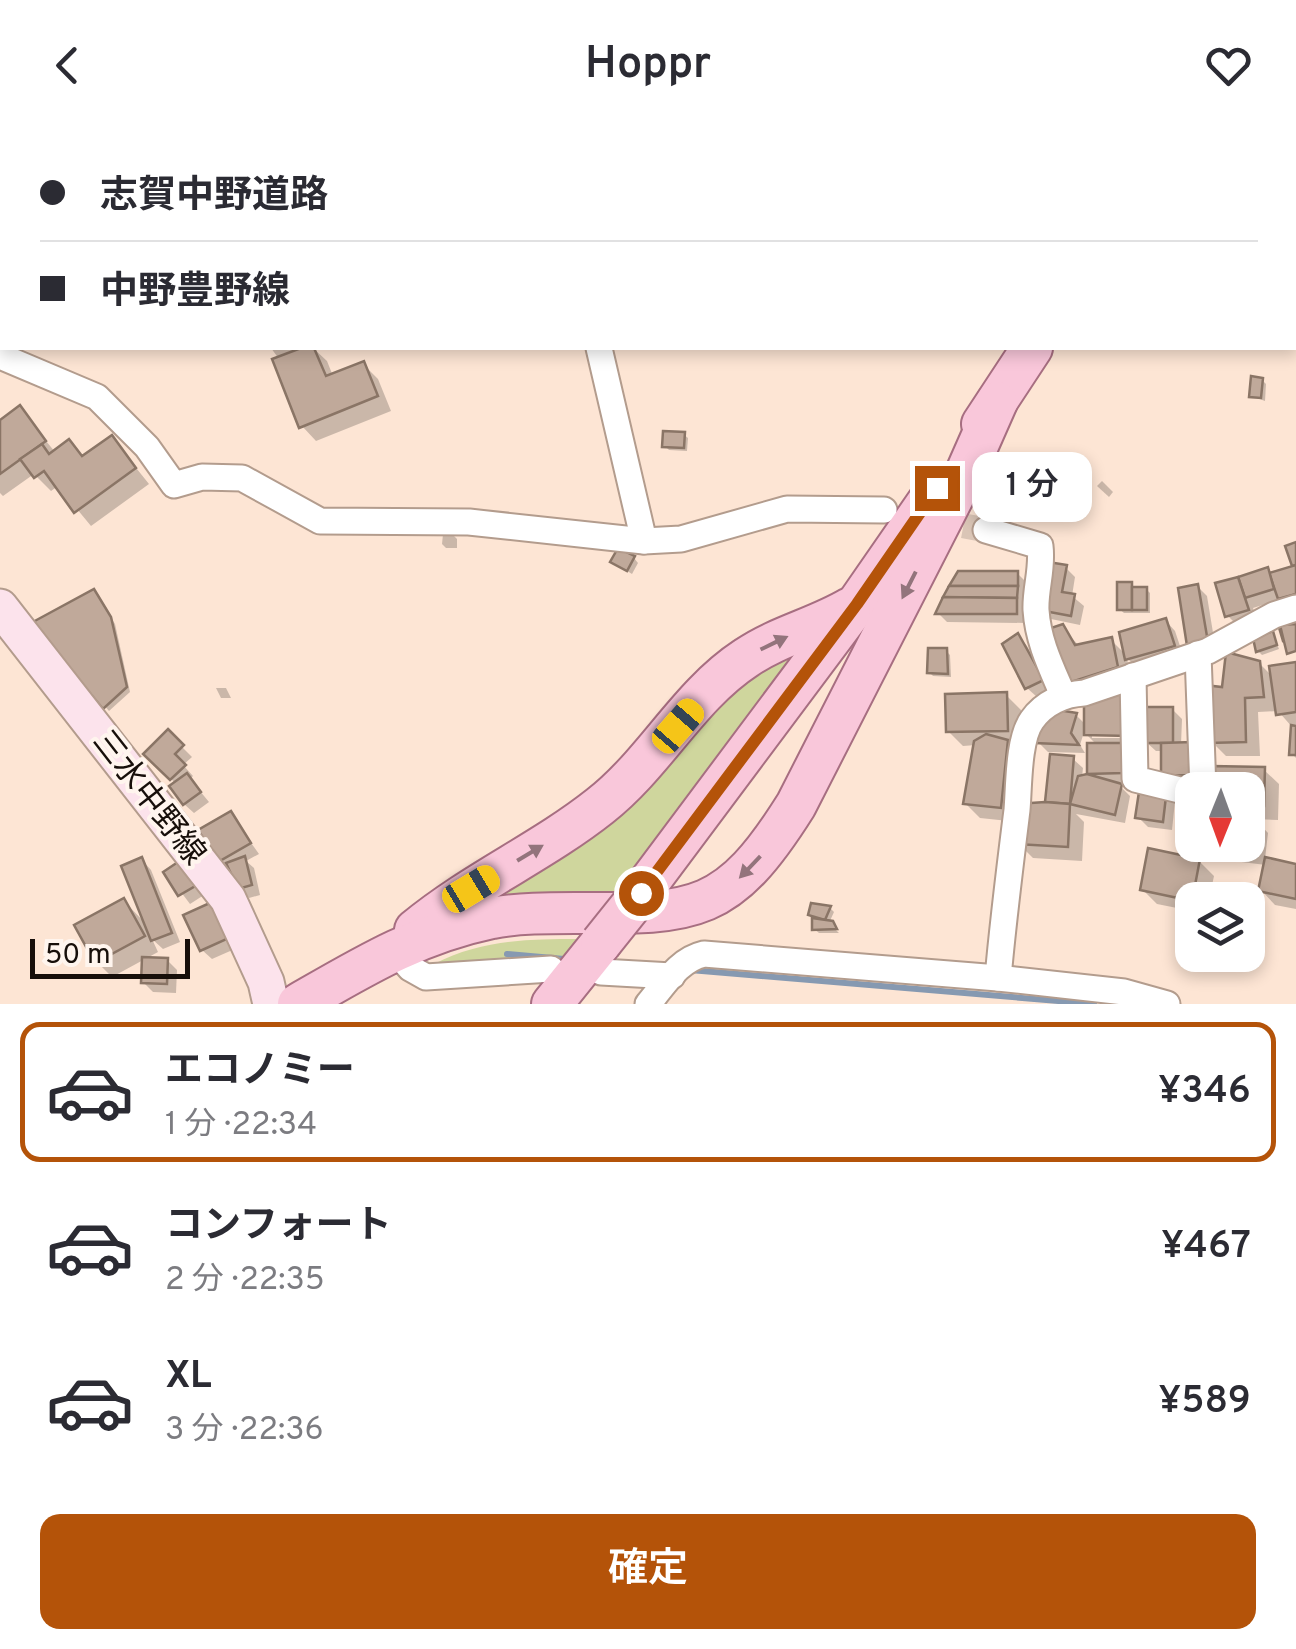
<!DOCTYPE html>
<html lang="ja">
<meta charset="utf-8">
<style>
:root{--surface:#fff;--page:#f2f2f3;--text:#2b2b33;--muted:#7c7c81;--line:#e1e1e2;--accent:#b45309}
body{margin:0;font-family:Overpass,"Noto Sans JP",sans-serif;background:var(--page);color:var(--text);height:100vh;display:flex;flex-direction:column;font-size:38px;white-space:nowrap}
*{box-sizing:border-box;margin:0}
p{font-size:32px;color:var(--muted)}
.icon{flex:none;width:55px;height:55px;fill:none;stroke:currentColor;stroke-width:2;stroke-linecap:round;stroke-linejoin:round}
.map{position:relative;height:874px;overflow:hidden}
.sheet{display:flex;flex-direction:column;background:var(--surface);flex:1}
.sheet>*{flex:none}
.hud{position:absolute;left:0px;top:0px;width:1298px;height:220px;box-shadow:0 5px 15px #0003;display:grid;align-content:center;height:220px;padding:0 40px;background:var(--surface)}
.needle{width:65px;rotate:181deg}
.buttons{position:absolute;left:1175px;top:642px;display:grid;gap:20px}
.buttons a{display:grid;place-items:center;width:90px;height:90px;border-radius:20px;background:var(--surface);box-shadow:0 5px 15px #0003;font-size:50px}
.scale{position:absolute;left:30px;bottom:25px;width:160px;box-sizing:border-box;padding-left:10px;border:5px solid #170f0a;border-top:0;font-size:28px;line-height:35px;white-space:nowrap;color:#170f0a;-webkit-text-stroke:8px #fff5ee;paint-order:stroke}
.end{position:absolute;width:45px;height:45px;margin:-22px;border:12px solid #b45309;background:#fff;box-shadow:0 0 0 5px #fff}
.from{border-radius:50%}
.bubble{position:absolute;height:70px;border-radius:20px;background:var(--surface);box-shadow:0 5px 15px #0003;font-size:32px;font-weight:600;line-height:70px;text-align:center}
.car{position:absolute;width:30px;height:60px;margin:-30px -15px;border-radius:12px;box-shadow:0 0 8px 2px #0007;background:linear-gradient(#f5c518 24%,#345 0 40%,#f5c518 0 76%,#345 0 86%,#f5c518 0)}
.hud b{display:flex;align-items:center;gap:35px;height:95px;font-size:38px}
.hud b+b{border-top:2px solid var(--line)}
.hud i{width:25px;height:25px;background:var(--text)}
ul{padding:18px 0 0;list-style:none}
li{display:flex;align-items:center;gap:30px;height:140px;margin:0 20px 15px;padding:0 20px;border:5px solid transparent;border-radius:20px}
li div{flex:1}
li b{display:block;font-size:38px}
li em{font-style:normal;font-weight:600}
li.selected{border-color:var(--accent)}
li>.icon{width:90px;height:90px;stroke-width:1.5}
.primary-button{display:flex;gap:20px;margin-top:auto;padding:20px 40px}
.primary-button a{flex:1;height:115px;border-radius:20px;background:var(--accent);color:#fff;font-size:40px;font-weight:600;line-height:115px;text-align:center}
header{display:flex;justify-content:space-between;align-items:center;height:130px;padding:0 40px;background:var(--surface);font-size:45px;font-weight:600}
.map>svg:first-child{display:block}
</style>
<header><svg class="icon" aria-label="back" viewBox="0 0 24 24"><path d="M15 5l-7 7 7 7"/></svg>Hoppr<svg class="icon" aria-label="heart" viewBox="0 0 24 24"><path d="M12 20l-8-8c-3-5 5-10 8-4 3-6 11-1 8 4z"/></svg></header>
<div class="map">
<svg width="1296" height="874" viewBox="0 0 1296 874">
<rect width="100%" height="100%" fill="#fde5d4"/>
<g fill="#cfd69d">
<path d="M789,516H805L610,772L452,784L610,694L643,664L718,578Z"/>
<path d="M578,809L558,834H434C480,810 527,809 578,809Z"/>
</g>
<g fill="#0003">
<path d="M55,0H70L72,2H45Z"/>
<rect x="93" y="0" width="135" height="2"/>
<path d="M265,0H316L317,2H266Z"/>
<path d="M0,82L2,87V120L0,117Z"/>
<path d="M271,218H296L298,221L313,218L327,231L333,246L363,234L378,249L391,281L316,311L302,296L279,229Z"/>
<path d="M1262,250L1266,254L1265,271L1251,266Z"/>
<path d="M20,279L55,322L69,312L84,328L112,308L149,354L91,396L58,356L51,361L34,344L3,366L0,363V293Z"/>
<path d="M683,304L688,308L687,321L669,320L665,316Z"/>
<path d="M1102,351L1113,362L1109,367L1097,356Z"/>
<path d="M443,404L453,405L457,409V418H446L442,414Z"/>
<path d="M1296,415V476L1289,478L1281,469L1253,478L1257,489L1237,495L1228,486L1218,455L1295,438L1288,417Z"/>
<path d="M634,428L638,433L632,444L613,432Z"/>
<path d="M1065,437L1075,447L1072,466L1084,476L1080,495L1051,489L1042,480Z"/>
<path d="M1017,443L1027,453L1026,493L947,492L938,483Z"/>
<path d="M1197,456L1207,466L1216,521L1189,515Z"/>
<path d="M1146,459L1150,463V483H1124L1119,479Z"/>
<path d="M97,466L115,494L130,562L109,581L35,494Z"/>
<path d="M1166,491L1175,501L1183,525L1137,538L1127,528L1131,552L1092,565V608H1138L1132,652H1116L1130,666L1125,693L1076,684L1084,692L1082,731L1033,728L1018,713L1019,692L980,688L965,673L976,615L963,616L948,601L1006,565L1021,580L1022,614L1009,615L1021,627L1016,677H1054L1073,629L1083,638L1082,647L1092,645L1090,642L1097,615L1084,602L1080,615L1085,623L1048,622L1038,612L1076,585L1086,595L1087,566L1067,553L1062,497L1080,517L1111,510L1127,526Z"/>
<path d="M1273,504L1279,519L1262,525L1258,521Z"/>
<path d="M1018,506L1027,516L1052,560L1037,567L1027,558Z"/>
<path d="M945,520L950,525L951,547L933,546L929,542Z"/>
<path d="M1259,533L1273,547L1296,535V628L1292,624L1293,598L1278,581L1258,582L1260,626H1226L1211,611L1224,559Z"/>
<path d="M216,558H226L231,568H221Z"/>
<path d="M1172,579L1182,589L1181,615L1201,654H1173L1163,621H1156L1146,612Z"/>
<path d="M168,603L192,627L183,635L193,646L190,649L209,672L194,683L184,674L176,654L147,624Z"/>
<path d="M1264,640L1279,654L1278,690L1255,689L1268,703L1265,729L1296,736V779L1275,775L1261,760L1266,735L1217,729L1207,719L1208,715H1248V660Z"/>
<path d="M1142,658L1175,671L1172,700L1148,697L1138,687Z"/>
<path d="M230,684L259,724L246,731L254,738L260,765L249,768L220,730Z"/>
<path d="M142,730L151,740L180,812L163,819L152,809L158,822L112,847L97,832L124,771L147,795Z"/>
<path d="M1199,731L1214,746L1209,770H1192V781L1157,774L1142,759Z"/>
<path d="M181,733L204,765L190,774L166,742Z"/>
<path d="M211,775L237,818L212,829L202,820Z"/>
<path d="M813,776L830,778L834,782L829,793L839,803H819L814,799L815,788L811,784Z"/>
<path d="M167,830L177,840L176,863L153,862L143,852Z"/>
</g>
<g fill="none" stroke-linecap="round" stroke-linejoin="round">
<g stroke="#8699b1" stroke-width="6">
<path d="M507,824L564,829"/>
<path d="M690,840L1094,874"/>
</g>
</g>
<g fill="#c0a99a" stroke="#8a7566" stroke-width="2.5">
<path d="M301,218H314L326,246L364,231L378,266L299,298L272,229Z"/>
<path d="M1251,246L1263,248L1261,268L1249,267Z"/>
<path d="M20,275L46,311L0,344V290Z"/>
<path d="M663,301L685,302L684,318L662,317Z"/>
<path d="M112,305L136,338L74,383L44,341L34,348L20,329L42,314L49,324L69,309L82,326Z"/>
<path d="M1296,412V435L1292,436L1285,416Z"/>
<path d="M618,418L635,426L627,441L610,432Z"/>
<path d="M1048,432L1067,435L1062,462L1075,464L1071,486L1039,480Z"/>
<path d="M1296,435V464L1278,469L1269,443Z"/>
<path d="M1268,437L1274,459L1245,468L1238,447Z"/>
<path d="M958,441H1018V456H949Z"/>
<path d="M1238,447L1249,480L1225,487L1215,453Z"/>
<rect x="1117" y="452" width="15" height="28"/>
<path d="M1198,454L1208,512L1187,516L1178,458Z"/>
<path d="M949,456H1018L1017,468L943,467Z"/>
<rect x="1132" y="457" width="15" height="23"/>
<path d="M94,459L111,487L127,557L103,579L31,493Z"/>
<path d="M943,467L1017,468V484H935Z"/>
<path d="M1166,488L1175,516L1125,530L1119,502Z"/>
<path d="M1296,489V508L1283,511L1278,494Z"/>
<path d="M1063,494L1075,515L1112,507L1118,537L1065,554L1045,500Z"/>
<path d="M1296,494V521L1287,524L1280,495Z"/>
<path d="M1273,501L1277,515L1256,522L1253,508Z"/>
<path d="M1018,503L1044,550L1025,559L1002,514Z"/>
<path d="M928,518H947L948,544L927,543Z"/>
<path d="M1226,522L1260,531L1264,567L1245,568L1246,612L1208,613L1204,555L1222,557Z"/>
<path d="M1296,532V582L1276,585L1269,536Z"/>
<path d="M1007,562L1008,601L946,602L945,564Z"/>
<path d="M1084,563L1129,564V606L1084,605Z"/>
<rect x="1144" y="577" width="29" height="36"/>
<path d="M1058,580L1077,583L1071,603L1079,615L1035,613L1031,591Z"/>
<path d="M1291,595L1296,596V625H1289Z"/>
<path d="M168,599L184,615L175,624L186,635L170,650L143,624Z"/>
<path d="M986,604L1008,610L1001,678L963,674L974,611Z"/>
<path d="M1192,612V645L1161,646V613Z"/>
<path d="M1087,613H1123V643L1087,644Z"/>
<path d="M1050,624L1074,626L1070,674L1045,672Z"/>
<path d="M1211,636L1265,637L1264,676H1248V660H1211Z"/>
<path d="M187,643L201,662L183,675L169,656Z"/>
<path d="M1087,644L1122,654L1115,685L1070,674L1078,646Z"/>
<path d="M1140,655L1167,658L1163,692L1135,688Z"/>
<path d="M1045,672L1070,674L1068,717L1016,714L1017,674Z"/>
<path d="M231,681L251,713L218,732L198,700Z"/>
<path d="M1248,689L1260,691L1256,726L1205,720V715H1248Z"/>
<path d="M1148,718L1200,729L1192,771L1140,760Z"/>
<path d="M245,726L252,755L238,759L226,733Z"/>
<path d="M142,727L172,803L151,811L121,736Z"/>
<path d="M1265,727L1296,734V769L1258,761Z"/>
<path d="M181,730L197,755L178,766L163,742Z"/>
<path d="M124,768L145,806L95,833L74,795Z"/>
<path d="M212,772L229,808L200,821L183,785Z"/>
<path d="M811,773L831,776L825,790L808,785Z"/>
<path d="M812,788L833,791L837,799L812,800Z"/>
<path d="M142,827L168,828L167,854L141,853Z"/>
</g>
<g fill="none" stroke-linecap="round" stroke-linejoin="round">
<path stroke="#dac5b6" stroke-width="25" stroke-dasharray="25 12" stroke-linecap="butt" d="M927,389L986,400"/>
<g stroke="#b39c8d" stroke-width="29">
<g id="minor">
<path d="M230,0L231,2"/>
<path d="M507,0V2"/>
<path d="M1275,0V2"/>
<path d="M408,2L422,0"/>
<path d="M1295,132L1296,139"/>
<path d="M599,218L644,411"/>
<path d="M0,226L97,267L147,317L174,355L202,347L242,348L320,391L469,392L644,411L681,409L787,379L884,380"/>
<path d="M986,400L1040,416C1043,439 1035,459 1036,480C1038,511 1051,537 1063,565"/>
<path d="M1198,524L1203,660"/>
<path d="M1133,546L1135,649L1192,663"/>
<path d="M393,819L410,838L426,847L551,839"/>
<path d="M601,842L672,846"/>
<path d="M998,848C1003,791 1010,736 1017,680C1019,657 1018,609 1032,590C1044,573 1064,564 1084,563L1208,521L1274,485L1296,478"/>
<path d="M648,874C665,854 678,830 704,824L998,848L1124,862L1167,874"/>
</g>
</g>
<g stroke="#b39c8d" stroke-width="39">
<path id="secondary" d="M0,477L228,769L266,852L271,874"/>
</g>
<g stroke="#a76e81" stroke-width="44">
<g id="primary">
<path d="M1170,2L1172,0"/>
<path d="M982,294L1032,218"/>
<path d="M641,763L857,474L929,370"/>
<path d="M415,800C473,752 542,722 600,676C655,633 688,566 746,528C778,506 816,498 850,478"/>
<path d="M298,874C364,836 416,804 492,788C519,783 548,783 575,783C697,784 728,783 796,675L967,340L997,272"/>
<path d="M552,874L601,813"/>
</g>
</g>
<use href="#minor" stroke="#fff" stroke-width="25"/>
<use href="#secondary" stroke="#fce3ec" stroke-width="35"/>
<use href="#primary" stroke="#f9c7da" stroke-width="40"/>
<g stroke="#a76e81" stroke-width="44" stroke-linecap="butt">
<path id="primary-bridge" d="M601,813L641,763"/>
</g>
<use href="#primary-bridge" stroke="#f9c7da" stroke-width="40"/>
</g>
<defs><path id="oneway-solid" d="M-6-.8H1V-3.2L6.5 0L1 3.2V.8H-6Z" transform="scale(2.5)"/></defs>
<g fill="#93747c">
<use href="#oneway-solid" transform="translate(909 455) rotate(117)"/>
<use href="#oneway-solid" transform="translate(774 513) rotate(-26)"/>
<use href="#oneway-solid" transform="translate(530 723) rotate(-31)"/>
<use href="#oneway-solid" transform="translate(750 737) rotate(134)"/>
</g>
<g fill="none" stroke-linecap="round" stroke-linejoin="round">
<path stroke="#b45309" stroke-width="12" d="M641,763L857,474L937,358"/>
</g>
<g text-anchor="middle" stroke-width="8" stroke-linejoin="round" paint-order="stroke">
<g font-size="32" fill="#170f0a" stroke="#fff5ee">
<text transform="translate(150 667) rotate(52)" y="11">三水中野線</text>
</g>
</g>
</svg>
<div class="buttons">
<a><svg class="needle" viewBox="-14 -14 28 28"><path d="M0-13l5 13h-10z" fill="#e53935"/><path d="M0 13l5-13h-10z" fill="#7c7c81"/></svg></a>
<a><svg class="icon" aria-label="layers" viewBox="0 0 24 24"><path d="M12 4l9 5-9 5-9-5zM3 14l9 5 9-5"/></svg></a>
</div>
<div class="scale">50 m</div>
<i class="end from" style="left:641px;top:763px"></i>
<i class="end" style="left:937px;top:358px"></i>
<div class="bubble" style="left:972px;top:322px;width:120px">1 分</div>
<i class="car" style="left:678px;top:596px;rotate:41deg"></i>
<i class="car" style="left:471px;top:759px;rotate:59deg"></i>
<div class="hud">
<b><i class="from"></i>志賀中野道路</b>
<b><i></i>中野豊野線</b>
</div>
</div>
<section class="sheet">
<ul>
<li class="selected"><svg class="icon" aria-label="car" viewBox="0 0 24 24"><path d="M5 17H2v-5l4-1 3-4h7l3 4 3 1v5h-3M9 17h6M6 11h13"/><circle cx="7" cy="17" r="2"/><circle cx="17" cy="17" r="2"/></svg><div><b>エコノミー</b><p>1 分 · 22:34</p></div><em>¥346</em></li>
<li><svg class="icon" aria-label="car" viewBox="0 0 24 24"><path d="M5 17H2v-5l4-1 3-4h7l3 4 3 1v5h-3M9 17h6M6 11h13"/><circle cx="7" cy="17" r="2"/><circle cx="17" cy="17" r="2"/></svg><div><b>コンフォート</b><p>2 分 · 22:35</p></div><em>¥467</em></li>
<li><svg class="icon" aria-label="car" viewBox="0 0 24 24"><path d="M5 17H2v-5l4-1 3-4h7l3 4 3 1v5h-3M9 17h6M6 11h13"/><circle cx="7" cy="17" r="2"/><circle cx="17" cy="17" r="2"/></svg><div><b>XL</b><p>3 分 · 22:36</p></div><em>¥589</em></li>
</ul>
<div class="primary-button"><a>確定</a></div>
</section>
